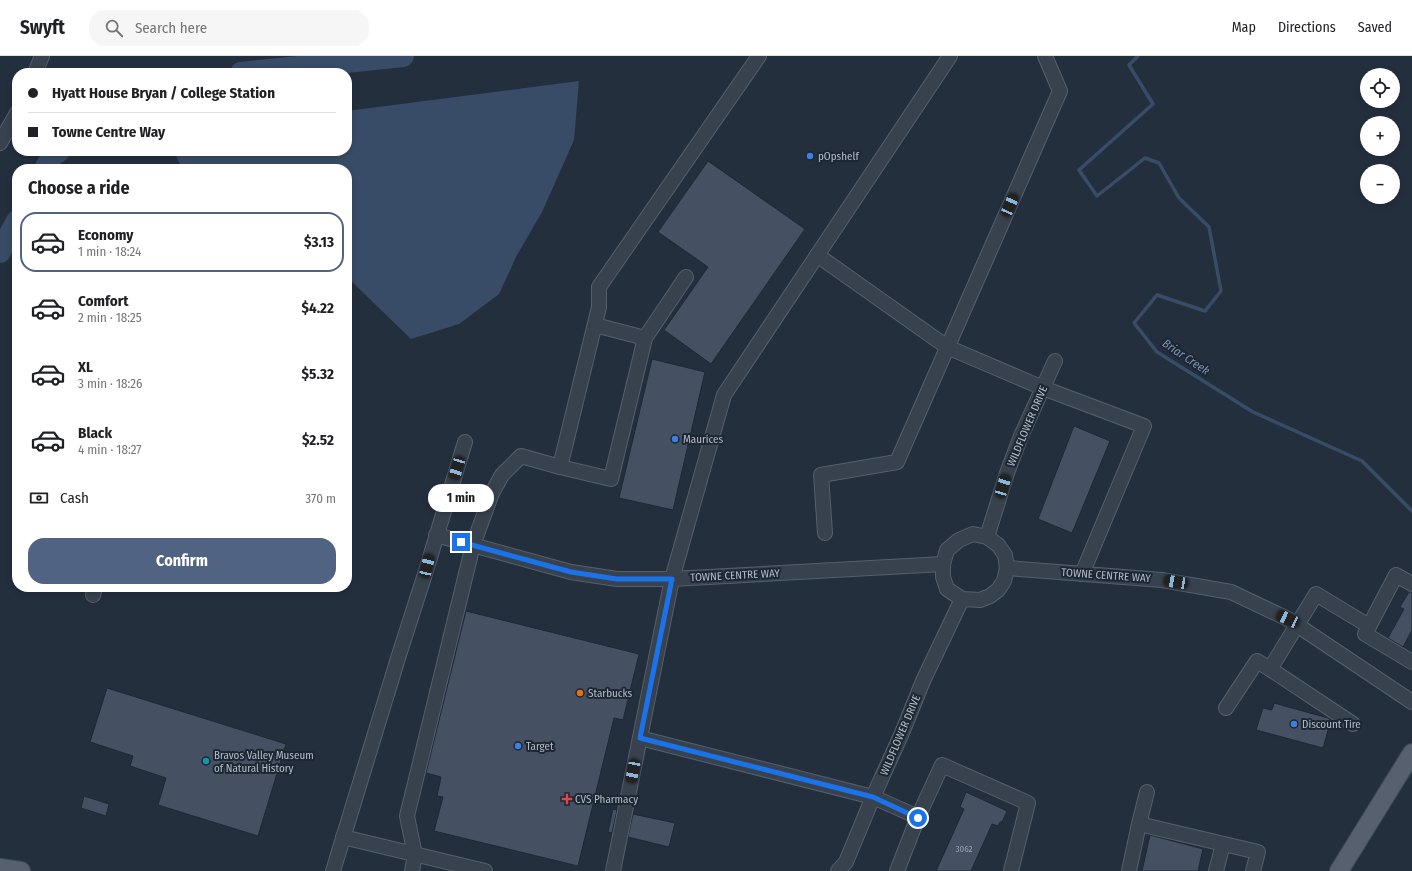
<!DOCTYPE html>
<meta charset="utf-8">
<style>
:root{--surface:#fff;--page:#f6f6f6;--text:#202124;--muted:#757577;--line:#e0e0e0;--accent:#506383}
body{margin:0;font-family:"Fira Sans Condensed",sans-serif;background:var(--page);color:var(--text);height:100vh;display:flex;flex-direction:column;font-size:15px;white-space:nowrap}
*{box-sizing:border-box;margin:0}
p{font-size:13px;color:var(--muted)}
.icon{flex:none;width:22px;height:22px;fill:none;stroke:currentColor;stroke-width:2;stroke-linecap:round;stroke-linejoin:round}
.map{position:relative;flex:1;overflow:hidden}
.panel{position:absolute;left:12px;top:108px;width:340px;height:428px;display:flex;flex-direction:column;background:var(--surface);border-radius:16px;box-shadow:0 2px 6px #0003}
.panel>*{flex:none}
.top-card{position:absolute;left:12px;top:12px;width:340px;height:88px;border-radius:16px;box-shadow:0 2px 6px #0003;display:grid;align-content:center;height:88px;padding:0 16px;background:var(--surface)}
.controls{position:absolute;left:1360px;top:12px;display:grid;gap:8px}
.controls a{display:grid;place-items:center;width:40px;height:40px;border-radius:50%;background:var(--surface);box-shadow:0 2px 6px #0003;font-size:20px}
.end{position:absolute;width:18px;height:18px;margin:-9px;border:5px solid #1a73e8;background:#fff;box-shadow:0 0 0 2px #fff}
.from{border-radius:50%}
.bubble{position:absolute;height:28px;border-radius:14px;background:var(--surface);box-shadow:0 2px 6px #0003;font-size:13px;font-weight:700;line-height:28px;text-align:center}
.car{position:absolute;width:12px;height:24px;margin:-12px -6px;border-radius:5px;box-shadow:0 0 3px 1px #0007;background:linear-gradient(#222 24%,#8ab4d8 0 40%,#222 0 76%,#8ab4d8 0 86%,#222 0)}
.top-card b{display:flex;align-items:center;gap:14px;height:38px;font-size:15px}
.top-card b+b{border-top:1px solid var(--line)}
.top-card i{width:10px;height:10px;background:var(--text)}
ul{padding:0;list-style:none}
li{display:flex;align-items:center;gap:12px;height:60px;margin:0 8px 6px;padding:0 8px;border:2px solid transparent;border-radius:16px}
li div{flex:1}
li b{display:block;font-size:15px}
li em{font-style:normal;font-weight:700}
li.current{border-color:var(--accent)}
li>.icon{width:36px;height:36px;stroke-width:1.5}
h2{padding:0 16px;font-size:18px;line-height:48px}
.pay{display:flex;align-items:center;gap:10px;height:44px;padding:0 16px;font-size:15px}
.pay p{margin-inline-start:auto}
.primary-button{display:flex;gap:8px;margin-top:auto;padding:8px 16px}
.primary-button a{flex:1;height:46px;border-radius:16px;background:var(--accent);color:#fff;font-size:16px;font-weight:700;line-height:46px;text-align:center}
header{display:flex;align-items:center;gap:24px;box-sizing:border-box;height:56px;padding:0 20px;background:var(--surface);border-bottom:1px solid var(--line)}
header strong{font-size:19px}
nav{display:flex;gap:22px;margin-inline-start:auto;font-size:14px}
.search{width:280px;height:36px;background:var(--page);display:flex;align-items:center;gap:10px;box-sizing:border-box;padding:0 14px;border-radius:16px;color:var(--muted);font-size:15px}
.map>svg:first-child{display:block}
</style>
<header>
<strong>Swyft</strong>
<div class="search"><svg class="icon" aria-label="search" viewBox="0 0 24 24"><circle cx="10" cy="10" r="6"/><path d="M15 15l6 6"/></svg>Search here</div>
<nav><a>Map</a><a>Directions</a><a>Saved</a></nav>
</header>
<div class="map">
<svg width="1412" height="815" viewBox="0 0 1412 815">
<rect width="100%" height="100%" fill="#242f3e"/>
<path fill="#394c67" d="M579,25L574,84L542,156L516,201L499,238L459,268L411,283L347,221V113H182L174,95H347V55Z"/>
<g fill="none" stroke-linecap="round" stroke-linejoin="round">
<path stroke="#394c67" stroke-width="3.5" d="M1138,0L1129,9L1153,48L1079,114L1097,140L1145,102L1159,107L1179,142L1209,171L1221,235L1205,255L1157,239L1134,267L1157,296L1253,356L1362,405L1412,455"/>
<g stroke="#394c67" stroke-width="22">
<path d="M241,17L403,0"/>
<path d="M45,113L53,99L59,95"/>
<path d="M0,196L17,165"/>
</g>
</g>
<g fill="#455162" stroke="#1f2835">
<path d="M708,105L805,173L711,308L664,274L708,211L658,176Z"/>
<path d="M652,303L705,316L673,454L619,442Z"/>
<path d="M1074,370L1110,385L1072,477L1038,463Z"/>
<path d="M1409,536H1412V574L1403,591L1388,582L1404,553L1400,551Z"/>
<path d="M466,555L639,598L623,664L614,662L578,810L434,775L443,741L437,740L441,721L426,717Z"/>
<path d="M107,632L286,688L258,780L158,749L166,722L130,710L133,700L90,686Z"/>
<path d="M1274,647L1328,662L1331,664L1323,692L1256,674L1263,652L1272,654Z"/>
<path d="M966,736L1007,755L1002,766H1000L998,770L992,768L971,815H936L964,753L960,751Z"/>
<path d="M84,740L109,748L106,760L81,752Z"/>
<path d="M613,753L617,754L612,777L608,776Z"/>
<path d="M633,758L675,767L669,791L628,781Z"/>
<path d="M1150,779L1203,793L1198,815H1142Z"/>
</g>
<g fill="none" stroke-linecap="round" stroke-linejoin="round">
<g stroke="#565f6c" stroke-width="16">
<g id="minor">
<path d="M35,17L42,0"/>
<path d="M0,87L17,57"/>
<path d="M817,199L947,291L1043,332L1144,370L1082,518"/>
<path d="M595,269L645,282"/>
<path d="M560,411L611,423L645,282L686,221"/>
<path d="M825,477L821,419L897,406L1060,35L1045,0"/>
<path d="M973,478L987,481L998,489L1005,499L1007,512L1004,525L998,534L990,540L980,544L962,543L947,533L943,521V508L947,494L959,484Z"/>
<path d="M436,479L571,516L617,523H672L943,508"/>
<path d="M987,481L1007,417L1021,380L1055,305"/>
<path d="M1007,512L1162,524L1231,536L1288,563L1412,646"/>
<path d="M1412,528L1396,519L1365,578L1412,606"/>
<path d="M93,539L95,531"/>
<path d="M1270,613L1353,668"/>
<path d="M1226,652L1257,605L1270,613L1316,538L1369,570"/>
<path d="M640,682L873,741L918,761L897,815"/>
<path d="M918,761L942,709L1028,747L1011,815"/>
<path d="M1139,768L1147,736"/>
<path d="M343,781L485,815"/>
<path d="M333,815L399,599L425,518L465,386"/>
<path d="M412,815L415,799L407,760L473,489L492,437L502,419L521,400L560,411L599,251V231L759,0"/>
<path d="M613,815L672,523L724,339L950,0"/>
<path d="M838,815L846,806L873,741L902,677L923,625L962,543"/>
<path d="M1129,815L1139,768L1258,796L1253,815"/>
<path d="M1216,815L1223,788"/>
</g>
</g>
<g stroke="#414a57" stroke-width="20">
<g id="major">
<path d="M0,812L21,815"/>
<path d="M1339,815L1412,697"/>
</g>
</g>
<use href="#minor" stroke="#38414e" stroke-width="14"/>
<use href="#major" stroke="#56606e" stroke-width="18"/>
</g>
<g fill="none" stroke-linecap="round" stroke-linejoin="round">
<path stroke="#1a73e8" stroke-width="5" d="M461,486L571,516L617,523H672L640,682L873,741L918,762"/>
</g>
<g fill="#3f7fe0" stroke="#1d2633" stroke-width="1.5">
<circle cx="810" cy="100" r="4"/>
<circle cx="675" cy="383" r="4"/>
<circle cx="1294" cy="668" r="4"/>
<circle cx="518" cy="690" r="4"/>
</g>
<circle fill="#e8710a" stroke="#1d2633" stroke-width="1.5" cx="580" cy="637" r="4"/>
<circle fill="#0f9aa8" stroke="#1d2633" stroke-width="1.5" cx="206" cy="705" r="4"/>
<path fill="#e0444e" stroke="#1d2633" stroke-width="1.5" d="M565 737h4v4h4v4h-4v4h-4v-4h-4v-4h4z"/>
<g text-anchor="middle" stroke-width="4" stroke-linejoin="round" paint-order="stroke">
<g font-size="9" fill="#98a1af">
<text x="964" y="796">3062</text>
</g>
<g font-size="11" fill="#b4bcc9" stroke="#1d2633" text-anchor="start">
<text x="818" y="104">pOpshelf</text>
<text x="683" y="387">Maurices</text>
<text x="588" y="641">Starbucks</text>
<text x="1302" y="672">Discount Tire</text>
<text x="526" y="694">Target</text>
<text x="214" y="703">Bravos Valley Museum<tspan x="214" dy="13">of Natural History</tspan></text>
<text x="575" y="747">CVS Pharmacy</text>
</g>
<g font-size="11" fill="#b4bcc9" stroke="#1d2633">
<text transform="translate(1027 370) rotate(-67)" y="4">WILDFLOWER DRIVE</text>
<text transform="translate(735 519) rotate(-3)" y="4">TOWNE CENTRE WAY</text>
<text transform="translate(1106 519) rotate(4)" y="4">TOWNE CENTRE WAY</text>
<text transform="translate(900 679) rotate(-67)" y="4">WILDFLOWER DRIVE</text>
</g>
<g font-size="12" font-style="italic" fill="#7c92b1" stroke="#1d2633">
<text transform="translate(1186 301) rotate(34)" y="4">Briar Creek</text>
</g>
</g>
</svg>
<div class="controls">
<a><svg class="icon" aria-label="locate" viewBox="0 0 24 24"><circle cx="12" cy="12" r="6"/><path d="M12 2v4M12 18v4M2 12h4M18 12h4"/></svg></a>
<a>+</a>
<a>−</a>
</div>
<i class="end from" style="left:918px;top:762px"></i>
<i class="end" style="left:461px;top:486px"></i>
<div class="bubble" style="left:428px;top:428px;width:66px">1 min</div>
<i class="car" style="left:1010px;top:149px;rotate:24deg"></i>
<i class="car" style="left:457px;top:412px;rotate:197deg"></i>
<i class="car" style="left:1003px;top:430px;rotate:17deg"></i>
<i class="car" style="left:427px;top:510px;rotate:13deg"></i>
<i class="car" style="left:1176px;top:526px;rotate:280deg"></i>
<i class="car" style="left:1288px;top:563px;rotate:295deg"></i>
<i class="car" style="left:633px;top:715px;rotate:191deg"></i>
<div class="top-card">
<b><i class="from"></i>Hyatt House Bryan / College Station</b>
<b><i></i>Towne Centre Way</b>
</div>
<section class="panel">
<h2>Choose a ride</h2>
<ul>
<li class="current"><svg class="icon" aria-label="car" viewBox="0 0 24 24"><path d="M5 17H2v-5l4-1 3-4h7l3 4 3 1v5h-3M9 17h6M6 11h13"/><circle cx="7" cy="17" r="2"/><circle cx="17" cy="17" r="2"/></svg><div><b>Economy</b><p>1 min · 18:24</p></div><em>$3.13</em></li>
<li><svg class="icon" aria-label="car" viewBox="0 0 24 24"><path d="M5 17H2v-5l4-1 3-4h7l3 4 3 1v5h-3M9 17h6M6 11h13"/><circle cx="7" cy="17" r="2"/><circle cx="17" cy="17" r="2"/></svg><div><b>Comfort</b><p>2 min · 18:25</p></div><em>$4.22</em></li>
<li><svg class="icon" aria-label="car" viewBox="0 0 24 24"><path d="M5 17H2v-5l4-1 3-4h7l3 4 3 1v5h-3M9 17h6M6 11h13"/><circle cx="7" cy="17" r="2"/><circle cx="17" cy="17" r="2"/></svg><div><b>XL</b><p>3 min · 18:26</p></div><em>$5.32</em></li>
<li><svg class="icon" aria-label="car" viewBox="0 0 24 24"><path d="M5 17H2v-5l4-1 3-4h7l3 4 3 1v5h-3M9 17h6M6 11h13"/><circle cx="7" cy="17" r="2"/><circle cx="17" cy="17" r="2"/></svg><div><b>Black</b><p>4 min · 18:27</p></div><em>$2.52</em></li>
</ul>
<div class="pay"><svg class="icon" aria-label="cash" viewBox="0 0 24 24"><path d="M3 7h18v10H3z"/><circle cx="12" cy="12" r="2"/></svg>Cash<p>370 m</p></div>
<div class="primary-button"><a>Confirm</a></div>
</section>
</div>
